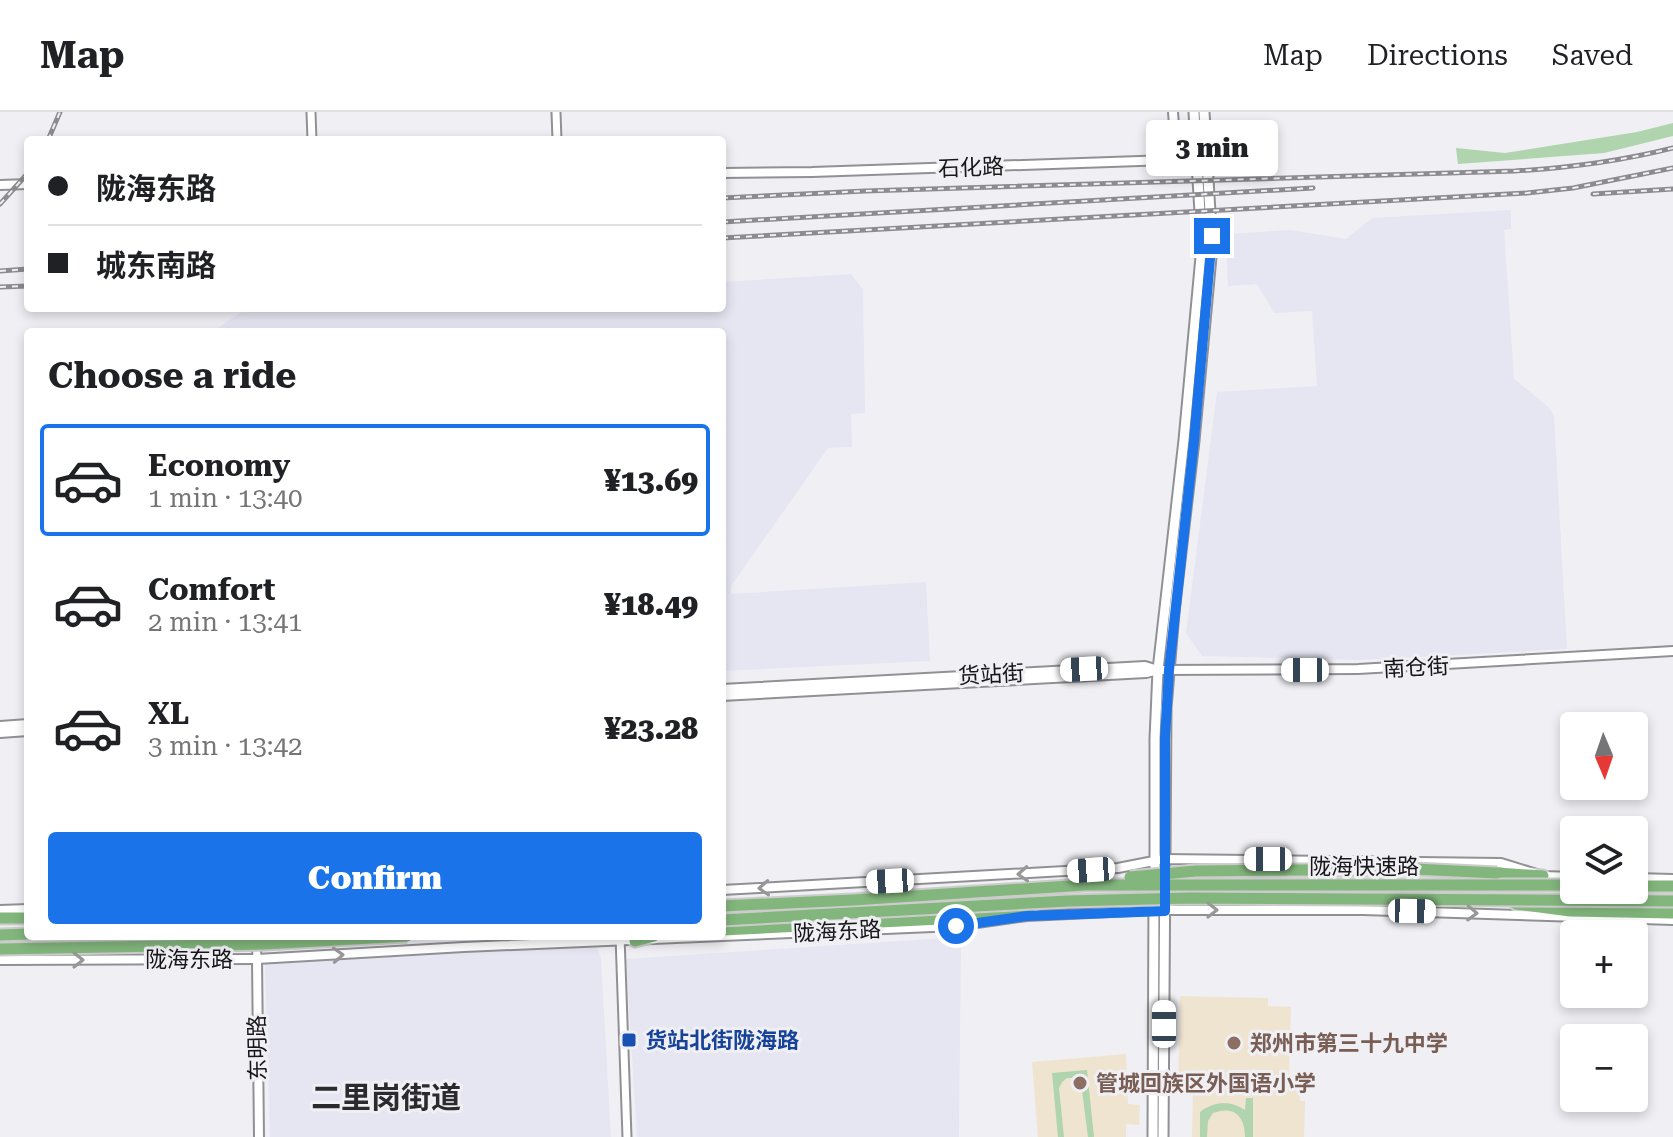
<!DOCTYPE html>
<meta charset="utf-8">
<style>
:root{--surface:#fff;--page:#f2f2f2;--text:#202124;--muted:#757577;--line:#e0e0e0;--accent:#1a73e8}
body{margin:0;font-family:"Roboto Serif","Noto Sans SC",serif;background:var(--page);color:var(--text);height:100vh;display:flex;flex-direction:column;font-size:30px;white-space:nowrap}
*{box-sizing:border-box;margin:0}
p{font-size:26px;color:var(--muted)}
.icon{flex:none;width:44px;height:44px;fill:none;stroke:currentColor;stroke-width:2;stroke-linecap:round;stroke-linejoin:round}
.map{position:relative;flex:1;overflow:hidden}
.panel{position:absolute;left:24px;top:216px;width:702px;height:612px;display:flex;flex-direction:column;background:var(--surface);border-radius:8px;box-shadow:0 4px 12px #0003}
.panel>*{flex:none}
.top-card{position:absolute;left:24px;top:24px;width:702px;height:176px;border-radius:8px;box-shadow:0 4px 12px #0003;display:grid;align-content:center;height:176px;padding:0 24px;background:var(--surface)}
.needle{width:52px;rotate:178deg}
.tools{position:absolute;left:1560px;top:600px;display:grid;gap:16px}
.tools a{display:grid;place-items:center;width:88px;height:88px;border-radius:8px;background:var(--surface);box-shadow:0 4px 12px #0003;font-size:40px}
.end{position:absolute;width:36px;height:36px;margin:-18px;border:10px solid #1a73e8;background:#fff;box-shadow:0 0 0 4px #fff}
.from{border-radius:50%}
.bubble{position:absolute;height:56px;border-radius:8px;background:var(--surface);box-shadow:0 4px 12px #0003;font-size:26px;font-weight:800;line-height:56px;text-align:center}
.car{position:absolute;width:24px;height:48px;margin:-24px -12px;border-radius:10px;box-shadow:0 0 6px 2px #0007;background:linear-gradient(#fff 24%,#345 0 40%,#fff 0 76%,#345 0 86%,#fff 0)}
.top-card b{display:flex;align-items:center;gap:28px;height:76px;font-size:30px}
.top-card b+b{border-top:2px solid var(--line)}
.top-card i{width:20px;height:20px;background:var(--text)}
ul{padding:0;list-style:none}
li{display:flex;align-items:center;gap:24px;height:112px;margin:0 16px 12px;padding:0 8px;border:4px solid transparent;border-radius:8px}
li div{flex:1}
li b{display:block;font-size:30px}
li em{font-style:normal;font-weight:800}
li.on{border-color:var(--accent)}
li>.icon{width:72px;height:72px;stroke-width:1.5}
h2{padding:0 24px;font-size:36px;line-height:96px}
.cta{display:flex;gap:16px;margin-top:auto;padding:16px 24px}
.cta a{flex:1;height:92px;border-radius:8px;background:var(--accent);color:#fff;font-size:32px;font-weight:800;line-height:92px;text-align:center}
header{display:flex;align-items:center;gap:48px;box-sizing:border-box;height:112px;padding:0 40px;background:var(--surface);border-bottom:2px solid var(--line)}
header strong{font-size:38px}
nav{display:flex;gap:44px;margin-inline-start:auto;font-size:28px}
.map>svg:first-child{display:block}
</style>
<header>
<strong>Map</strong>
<nav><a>Map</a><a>Directions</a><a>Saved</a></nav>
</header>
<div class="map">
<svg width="1673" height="1025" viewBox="0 0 1673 1025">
<rect width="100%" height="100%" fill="#efeff4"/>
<g fill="#e6e6f3">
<path d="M1511,98V117L1504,118L1514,267L1545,292L1551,298L1554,305L1567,537L1358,548L1202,544L1186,521L1217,280L1317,274L1312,199L1274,201L1257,172L1228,174L1226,122L1290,118L1346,127L1372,106Z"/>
<path d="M851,162L863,177L865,301L851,302L852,335L828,336L731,474V482L926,470L930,549L722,559V220H212L247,196H722V170Z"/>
<path d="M961,825L959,1025H637L626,847Z"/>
<path d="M590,832L596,834L601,846L611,1025H270L265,850Z"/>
</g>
<g fill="#efe4d0">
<path d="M1180,884L1268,886V894L1291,895L1289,966L1300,967V989H1305L1304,1025H1192L1193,979L1178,978Z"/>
<path d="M1126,942L1128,992L1140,993L1139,1013L1126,1012V1025H1038L1032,950Z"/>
</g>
<g fill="#b0d4ae">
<path d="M1673,11V24L1604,41L1458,52L1456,36L1505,41L1637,20Z"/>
<path d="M1087,958L1094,1025H1088L1081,971L1074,966H1067L1062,970L1059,976L1064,1025H1058L1052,961Z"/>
<path d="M1246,986H1253V1025H1245C1245,1004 1234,993 1213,1001L1208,1009L1207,1025H1200V1000C1215,989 1230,988 1245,998Z"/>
</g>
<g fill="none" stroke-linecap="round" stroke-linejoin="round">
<g stroke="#919195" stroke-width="11">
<g id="minor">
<path d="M311,0L312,28"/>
<path d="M556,0L557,28"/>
<path d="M256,824L257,847"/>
<path d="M620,824L627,1025"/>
</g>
</g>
<g stroke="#919195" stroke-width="12">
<g id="tertiary">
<path d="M722,61L812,60L1169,48L1176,39L1173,0"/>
<path d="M0,73L28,72"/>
<path d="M722,577L1145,554L1158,558L1358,557L1673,539"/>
<path d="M722,584L1146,561L1158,558"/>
<path d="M0,614L28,612"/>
<path d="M0,621L28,619"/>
<path d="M1634,766L1673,767"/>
<path d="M722,778L1118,756L1164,747L1501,751L1543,764L1574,765"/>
<path d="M0,798L28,797"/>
<path d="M257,847L259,1025"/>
<path d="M0,848L257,847L464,835L956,814L1027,804L1154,798H1363L1673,808"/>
</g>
</g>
<g stroke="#919195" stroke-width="13">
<g id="secondary">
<path d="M1155,766V627L1158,558L1184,328L1202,134L1194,0"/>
<path d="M1153,1025L1154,781"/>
<path d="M1163,1025L1166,596L1174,500L1194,329L1212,134L1204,0"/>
</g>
</g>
<g stroke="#ccc" stroke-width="15">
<g id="trunk">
<path d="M1497,761L1543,764"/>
<path d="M1634,774H1673"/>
<path d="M1516,792L1570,799L1673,801"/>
<path d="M0,806H28"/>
<path d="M722,818L960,806L1015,799L1035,792"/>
<path d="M0,823L28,822"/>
<path d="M635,829L654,824"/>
</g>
</g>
<use href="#minor" stroke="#fff" stroke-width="7"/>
<use href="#tertiary" stroke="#fff" stroke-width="8"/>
<use href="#secondary" stroke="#fff" stroke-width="9"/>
<use href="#trunk" stroke="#82b67c" stroke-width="11"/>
<g stroke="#8c8c90" stroke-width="5">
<g id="rail">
<path d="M48,28L60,0"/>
<path d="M1593,82L1673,77"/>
<path d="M722,86L865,79L1515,59C1569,56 1621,49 1673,36"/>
<path d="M0,92L28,61"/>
<path d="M722,110L1313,76"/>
<path d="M722,126L1527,81L1573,76L1673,56"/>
<path d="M0,159L28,157"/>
<path d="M0,175L28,174"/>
</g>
</g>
<use href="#rail" stroke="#efeff4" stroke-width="2" stroke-dasharray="6" stroke-linecap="butt"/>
<g stroke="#ccc" stroke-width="15" stroke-linecap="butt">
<g id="trunk-bridge">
<path d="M1130,765L1196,759L1414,757L1497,761"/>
<path d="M722,794L853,788L1085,773H1574"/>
<path d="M722,808L1068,789L1190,786L1673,789"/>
<path d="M0,837L265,832L407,824"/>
</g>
</g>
<use href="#trunk-bridge" stroke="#82b67c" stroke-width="11"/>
</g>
<defs><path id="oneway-chevron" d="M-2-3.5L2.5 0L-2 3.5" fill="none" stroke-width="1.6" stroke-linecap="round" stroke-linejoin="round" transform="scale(2)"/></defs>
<g stroke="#979798">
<use href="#oneway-chevron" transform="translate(1023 762) rotate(177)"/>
<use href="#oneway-chevron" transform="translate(764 776) rotate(177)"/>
<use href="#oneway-chevron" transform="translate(1212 798)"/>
<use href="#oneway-chevron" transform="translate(1472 801) rotate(2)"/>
<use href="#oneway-chevron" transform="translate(338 843) rotate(-3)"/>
<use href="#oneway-chevron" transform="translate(78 848)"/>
</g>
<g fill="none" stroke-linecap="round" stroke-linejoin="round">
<path stroke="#1a73e8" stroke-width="10" d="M956,814L1027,804L1165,799V627L1169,558L1194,329L1212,124"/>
</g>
<rect fill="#1a4fb4" stroke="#efeff4" stroke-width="3" x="621" y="920" width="16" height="16" rx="4"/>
<g fill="#8d6e63" stroke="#efeff4" stroke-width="3">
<circle cx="1234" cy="931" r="8"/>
<circle cx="1080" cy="971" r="8"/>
</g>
<g text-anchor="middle" stroke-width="6" stroke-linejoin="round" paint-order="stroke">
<g font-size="22" fill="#171719" stroke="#efeff4">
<text transform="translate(971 55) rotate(-2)" y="8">石化路</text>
<text transform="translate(1416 555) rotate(-3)" y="8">南仓街</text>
<text transform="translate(991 562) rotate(-3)" y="8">货站街</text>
<text x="1364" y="762">陇海快速路</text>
<text transform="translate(837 819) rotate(-3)" y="8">陇海东路</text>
<text x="189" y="855">陇海东路</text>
<text transform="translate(257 936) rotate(-91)" y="8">东明路</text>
</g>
<g font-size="22" font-weight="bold" fill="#164399" stroke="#efeff4" text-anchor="start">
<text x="645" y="936">货站北街陇海路</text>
</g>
<g font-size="22" font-weight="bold" fill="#785e54" stroke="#efeff4" text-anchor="start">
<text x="1250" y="939">郑州市第三十九中学</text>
<text x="1096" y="979">管城回族区外国语小学</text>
</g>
<g font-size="30" font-weight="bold" fill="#2b2b2f" stroke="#efeff4">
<text x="386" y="996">二里岗街道</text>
</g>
</g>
</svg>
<div class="tools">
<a><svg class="needle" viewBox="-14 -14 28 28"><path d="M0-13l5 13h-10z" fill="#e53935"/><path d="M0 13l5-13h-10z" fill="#757577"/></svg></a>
<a><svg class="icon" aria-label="layers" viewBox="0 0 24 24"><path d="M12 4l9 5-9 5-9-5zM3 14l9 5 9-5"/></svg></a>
<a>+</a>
<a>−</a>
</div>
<i class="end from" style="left:956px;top:814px"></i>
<i class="end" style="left:1212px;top:124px"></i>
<div class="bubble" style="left:1146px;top:8px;width:132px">3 min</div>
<i class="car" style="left:1084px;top:557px;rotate:267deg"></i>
<i class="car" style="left:1305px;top:558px;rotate:270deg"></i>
<i class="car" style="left:1268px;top:747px;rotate:270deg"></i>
<i class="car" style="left:1091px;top:758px;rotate:266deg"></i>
<i class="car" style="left:890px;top:769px;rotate:267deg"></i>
<i class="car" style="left:1412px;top:799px;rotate:91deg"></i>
<i class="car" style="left:1164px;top:912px;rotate:0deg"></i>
<div class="top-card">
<b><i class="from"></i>陇海东路</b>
<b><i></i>城东南路</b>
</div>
<section class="panel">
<h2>Choose a ride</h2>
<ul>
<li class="on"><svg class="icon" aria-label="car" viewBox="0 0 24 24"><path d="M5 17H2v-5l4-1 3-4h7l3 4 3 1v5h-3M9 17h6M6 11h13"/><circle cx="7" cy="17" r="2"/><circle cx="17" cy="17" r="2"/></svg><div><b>Economy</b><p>1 min · 13:40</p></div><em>¥13.69</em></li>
<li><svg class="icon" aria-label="car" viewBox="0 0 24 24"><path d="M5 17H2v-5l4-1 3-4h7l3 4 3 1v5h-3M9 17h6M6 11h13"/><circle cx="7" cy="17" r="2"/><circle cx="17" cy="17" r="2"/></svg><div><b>Comfort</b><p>2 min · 13:41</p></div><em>¥18.49</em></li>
<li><svg class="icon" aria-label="car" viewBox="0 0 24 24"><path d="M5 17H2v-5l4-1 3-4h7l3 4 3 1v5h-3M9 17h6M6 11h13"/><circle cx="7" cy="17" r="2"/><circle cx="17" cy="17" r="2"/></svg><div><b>XL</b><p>3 min · 13:42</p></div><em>¥23.28</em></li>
</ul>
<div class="cta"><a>Confirm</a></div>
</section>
</div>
